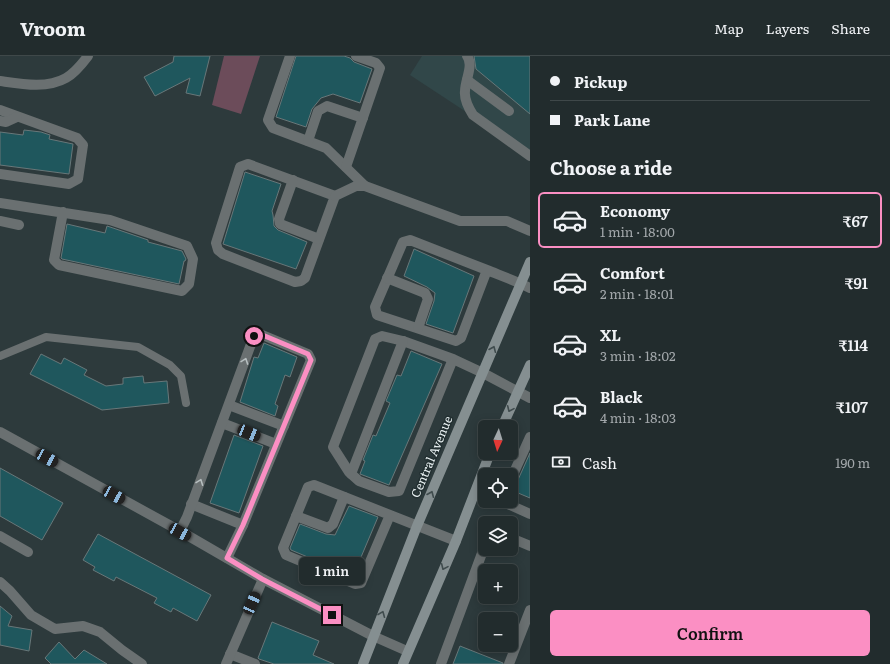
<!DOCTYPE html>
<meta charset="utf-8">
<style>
:root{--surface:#222c2d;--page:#2a3435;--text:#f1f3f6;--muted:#a2a7aa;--line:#3f4849;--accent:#fb8fc3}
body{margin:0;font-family:Literata,serif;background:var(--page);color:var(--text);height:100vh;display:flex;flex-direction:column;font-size:15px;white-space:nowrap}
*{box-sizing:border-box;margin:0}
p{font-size:13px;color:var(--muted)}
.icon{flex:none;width:22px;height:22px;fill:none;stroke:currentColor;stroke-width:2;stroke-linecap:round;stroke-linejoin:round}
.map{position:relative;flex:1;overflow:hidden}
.side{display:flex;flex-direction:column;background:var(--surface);width:360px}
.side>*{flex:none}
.guide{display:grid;align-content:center;height:88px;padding:0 20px;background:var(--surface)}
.needle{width:26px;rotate:184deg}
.fabs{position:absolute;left:478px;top:364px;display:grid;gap:8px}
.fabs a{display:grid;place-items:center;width:40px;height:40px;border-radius:6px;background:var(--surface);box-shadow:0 2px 10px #0003,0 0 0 1px var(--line);font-size:20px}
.end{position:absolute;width:18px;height:18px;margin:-9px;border:5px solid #fb8fc3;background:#111;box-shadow:0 0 0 2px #111}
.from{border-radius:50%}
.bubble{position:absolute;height:28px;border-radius:6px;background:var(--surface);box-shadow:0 2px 10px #0003,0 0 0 1px var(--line);font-size:13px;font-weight:600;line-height:28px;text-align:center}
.car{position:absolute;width:12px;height:24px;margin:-12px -6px;border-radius:5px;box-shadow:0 0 3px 1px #0007;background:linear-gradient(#222 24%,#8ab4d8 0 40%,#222 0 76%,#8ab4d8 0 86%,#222 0)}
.guide b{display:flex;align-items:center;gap:14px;height:38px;font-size:15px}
.guide b+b{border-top:1px solid var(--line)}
.guide i{width:10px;height:10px;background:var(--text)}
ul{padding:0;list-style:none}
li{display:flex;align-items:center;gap:12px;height:56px;margin:0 8px 6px;padding:0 12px;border:2px solid transparent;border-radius:6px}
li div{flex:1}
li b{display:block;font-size:15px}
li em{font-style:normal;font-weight:600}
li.current{border-color:var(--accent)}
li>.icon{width:36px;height:36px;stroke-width:1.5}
h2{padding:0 20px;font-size:18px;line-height:48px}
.pay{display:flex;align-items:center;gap:10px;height:44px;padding:0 20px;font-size:15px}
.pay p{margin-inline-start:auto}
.action{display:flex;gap:8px;margin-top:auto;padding:8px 20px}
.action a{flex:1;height:46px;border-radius:6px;background:var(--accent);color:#111;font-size:16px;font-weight:600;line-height:46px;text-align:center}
header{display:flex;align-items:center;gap:24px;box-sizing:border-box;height:56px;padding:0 20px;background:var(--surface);border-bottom:1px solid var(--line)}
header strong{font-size:19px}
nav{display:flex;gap:22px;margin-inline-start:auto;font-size:14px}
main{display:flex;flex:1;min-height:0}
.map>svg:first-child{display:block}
</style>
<header>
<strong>Vroom</strong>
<nav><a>Map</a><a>Layers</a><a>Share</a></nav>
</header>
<main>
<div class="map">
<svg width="530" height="608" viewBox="0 0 530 608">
<rect width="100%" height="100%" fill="#2d3a3c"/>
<path fill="#314749" d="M422,0H530V98L410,19Z"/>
<path fill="#6c4c5a" d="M224,0H260L241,58L212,49Z"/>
<g fill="#1f575d" stroke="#687779">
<path d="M174,0H210L200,40L186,37L190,22L155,40L144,21L173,6Z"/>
<path d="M296,0H344L350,2L354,6L372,13L360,47L333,38L321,42L312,53L306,71L276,61Z"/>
<path d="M474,0H530V58L476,13Z"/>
<path d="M24,74L41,76L50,79L49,83L73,88L69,118L0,109V76L23,79Z"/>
<path d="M245,116L281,128L272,155L273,159L274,170L278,174L307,186L296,213L223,188Z"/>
<path d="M67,168L105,177L107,170L113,172L148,184V186L182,195L186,203L185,205H184L179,228L62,203L61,202Z"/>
<path d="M414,193L474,220L453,277L426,268L434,245L435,237L427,231L404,220Z"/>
<path d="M264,287L297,301L290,321L285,319L275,348L278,350L275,360L240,346L254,301L258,302Z"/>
<path d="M411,295L442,308L389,429L360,418L365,405L363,404L373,379L376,380L390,347L386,345L397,319L401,320Z"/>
<path d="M41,298L61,308L64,302L87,314L84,319L106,330L123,328V322L143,320L144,327L167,325L169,347L102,354L30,318Z"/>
<path d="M234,379L263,390L239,457L210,447Z"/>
<path d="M530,397V442L511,434V429L514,428L517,426Z"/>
<path d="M0,412L63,447L42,484L0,460Z"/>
<path d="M349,450L378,461L353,520L291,494L290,492L300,468L326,478L335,479Z"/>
<path d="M98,478L211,539L197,565L173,552L171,556L154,547L157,542L116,521L114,525L93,514L95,511L83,504Z"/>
<path d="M0,550L12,560L8,570L32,574L29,595L0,589Z"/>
<path d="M272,566L319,585L313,599L334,608H274L259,603L258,602Z"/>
<path d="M59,586L75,603L84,594L107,608H51L45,602Z"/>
<path d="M460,590L503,607V608H453Z"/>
</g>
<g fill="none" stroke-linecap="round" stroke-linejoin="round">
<path stroke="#6a7071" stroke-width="8" d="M0,300L46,281L138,291L170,309L181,320L186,347"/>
<g stroke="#6a7071" stroke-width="10">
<path d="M290,0L268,64L273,72L326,92L365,130"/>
<path d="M467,0C474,9 465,24 465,35C464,43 468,51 473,59L530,100"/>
<path d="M467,24L509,55"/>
<path d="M0,25C21,28 47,33 66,22C75,17 82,8 88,0"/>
<path d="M0,54L77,82L83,89L78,123L69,128L0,118"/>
<path d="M0,65L6,66L17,61"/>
<path d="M308,85L318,55L327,50L363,62"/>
<path d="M248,108L335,140L305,222L301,225L295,226L223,198L218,194L216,187L240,111Z"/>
<path d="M346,111L380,12L376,7L356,0"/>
<path d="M293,124L279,163L280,168L319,183"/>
<path d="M335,140L356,130H365L460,165H507L530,175"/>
<path d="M0,147L110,164L187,190L193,203L189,228L182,235L59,209L54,204L63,156"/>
<path d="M0,165L19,169"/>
<path d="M487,214L461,282L456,285L377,259L375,251L403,186L410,184L487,214C502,220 516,225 530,232"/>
<path d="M387,222L425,237L428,243L418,272"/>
<path d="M453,303L399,435L389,436L359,425L349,416L333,391L375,283L382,280L403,285L453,303L483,317L530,342"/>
<path d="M229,349L284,370"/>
<path d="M222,367L276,388"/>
<path d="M0,376L180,475L263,523L373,580L407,595"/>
<path d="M351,418L403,285"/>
<path d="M511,423L530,381"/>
<path d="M501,445L530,458"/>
<path d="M191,448L243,469"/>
<path d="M390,459L361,527L355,528L286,499L283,492L308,431L314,429L456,485"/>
<path d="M296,460L328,472L333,468L344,441"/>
<path d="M180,475L187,461L254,280L260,278L308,298L311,304L243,469L227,502"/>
<path d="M0,480L28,496"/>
<path d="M511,482L530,490"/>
<path d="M0,526L10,535L31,559L55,573L83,570L100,576L122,594L142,608"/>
<path d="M230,598L255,608"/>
<path d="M226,608L263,523"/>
<path d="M441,608L485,489"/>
<path d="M509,608L530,554"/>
</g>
<g stroke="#858f91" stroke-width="10">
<path d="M502,371L530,309"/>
<path d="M363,608L417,470L530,206"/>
<path d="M403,608L456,485L490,397"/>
</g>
</g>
<defs><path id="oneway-chevron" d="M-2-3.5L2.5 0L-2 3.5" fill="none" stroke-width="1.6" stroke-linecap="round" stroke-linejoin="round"/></defs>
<g stroke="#404c4e">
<use href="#oneway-chevron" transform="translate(493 293) rotate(-67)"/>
<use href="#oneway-chevron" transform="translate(510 353) rotate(114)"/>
<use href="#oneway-chevron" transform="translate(431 438) rotate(-67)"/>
<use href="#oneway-chevron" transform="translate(444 511) rotate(114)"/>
<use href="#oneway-chevron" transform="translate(382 558) rotate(-68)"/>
</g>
<g stroke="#b7bfc0">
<use href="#oneway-chevron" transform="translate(245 305) rotate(-70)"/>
<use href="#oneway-chevron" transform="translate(200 426) rotate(-69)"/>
</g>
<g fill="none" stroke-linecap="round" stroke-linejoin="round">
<path stroke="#fb8fc3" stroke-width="5" d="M254,280L260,278L308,298L311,304L243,469L227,502L262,523L332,559"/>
</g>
<g text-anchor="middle" stroke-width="3" stroke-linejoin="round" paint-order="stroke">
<g font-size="12" fill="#ebf3f4" stroke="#233032">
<text transform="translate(432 401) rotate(-67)" y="4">Central Avenue</text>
</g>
</g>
</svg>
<div class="fabs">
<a><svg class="needle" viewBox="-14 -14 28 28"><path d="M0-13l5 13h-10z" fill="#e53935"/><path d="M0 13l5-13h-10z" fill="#a2a7aa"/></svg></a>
<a><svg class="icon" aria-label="locate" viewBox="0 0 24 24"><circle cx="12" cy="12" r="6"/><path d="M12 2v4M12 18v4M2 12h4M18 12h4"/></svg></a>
<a><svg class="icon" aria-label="layers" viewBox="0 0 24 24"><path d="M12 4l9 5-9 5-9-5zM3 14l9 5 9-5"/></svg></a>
<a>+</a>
<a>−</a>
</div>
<i class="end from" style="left:254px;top:280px"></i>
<i class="end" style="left:332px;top:559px"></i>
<div class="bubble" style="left:299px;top:501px;width:66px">1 min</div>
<i class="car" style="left:249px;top:377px;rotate:112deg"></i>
<i class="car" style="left:47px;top:402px;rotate:119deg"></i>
<i class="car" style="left:114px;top:439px;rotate:119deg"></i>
<i class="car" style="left:180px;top:476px;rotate:119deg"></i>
<i class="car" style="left:252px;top:547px;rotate:24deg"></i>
</div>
<section class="side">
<div class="guide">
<b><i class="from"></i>Pickup</b>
<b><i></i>Park Lane</b>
</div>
<h2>Choose a ride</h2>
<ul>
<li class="current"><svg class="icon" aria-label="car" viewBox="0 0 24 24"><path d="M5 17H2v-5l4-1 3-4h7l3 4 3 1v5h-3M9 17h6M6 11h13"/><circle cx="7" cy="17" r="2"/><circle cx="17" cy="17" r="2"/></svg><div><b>Economy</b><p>1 min · 18:00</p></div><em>₹67</em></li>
<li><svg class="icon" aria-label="car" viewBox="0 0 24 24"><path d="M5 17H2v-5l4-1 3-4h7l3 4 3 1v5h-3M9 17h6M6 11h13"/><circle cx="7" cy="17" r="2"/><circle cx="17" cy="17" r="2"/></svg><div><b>Comfort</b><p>2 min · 18:01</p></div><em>₹91</em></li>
<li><svg class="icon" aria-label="car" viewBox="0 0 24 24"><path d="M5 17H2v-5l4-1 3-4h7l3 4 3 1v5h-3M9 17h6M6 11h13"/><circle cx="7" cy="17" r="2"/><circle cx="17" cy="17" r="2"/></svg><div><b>XL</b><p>3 min · 18:02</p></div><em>₹114</em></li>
<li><svg class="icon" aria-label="car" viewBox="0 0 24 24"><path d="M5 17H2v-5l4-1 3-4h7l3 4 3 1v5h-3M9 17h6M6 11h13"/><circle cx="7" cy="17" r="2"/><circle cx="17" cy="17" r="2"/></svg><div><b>Black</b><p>4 min · 18:03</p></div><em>₹107</em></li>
</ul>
<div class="pay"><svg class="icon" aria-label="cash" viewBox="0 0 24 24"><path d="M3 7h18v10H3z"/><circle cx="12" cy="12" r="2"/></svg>Cash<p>190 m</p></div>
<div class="action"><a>Confirm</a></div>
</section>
</main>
